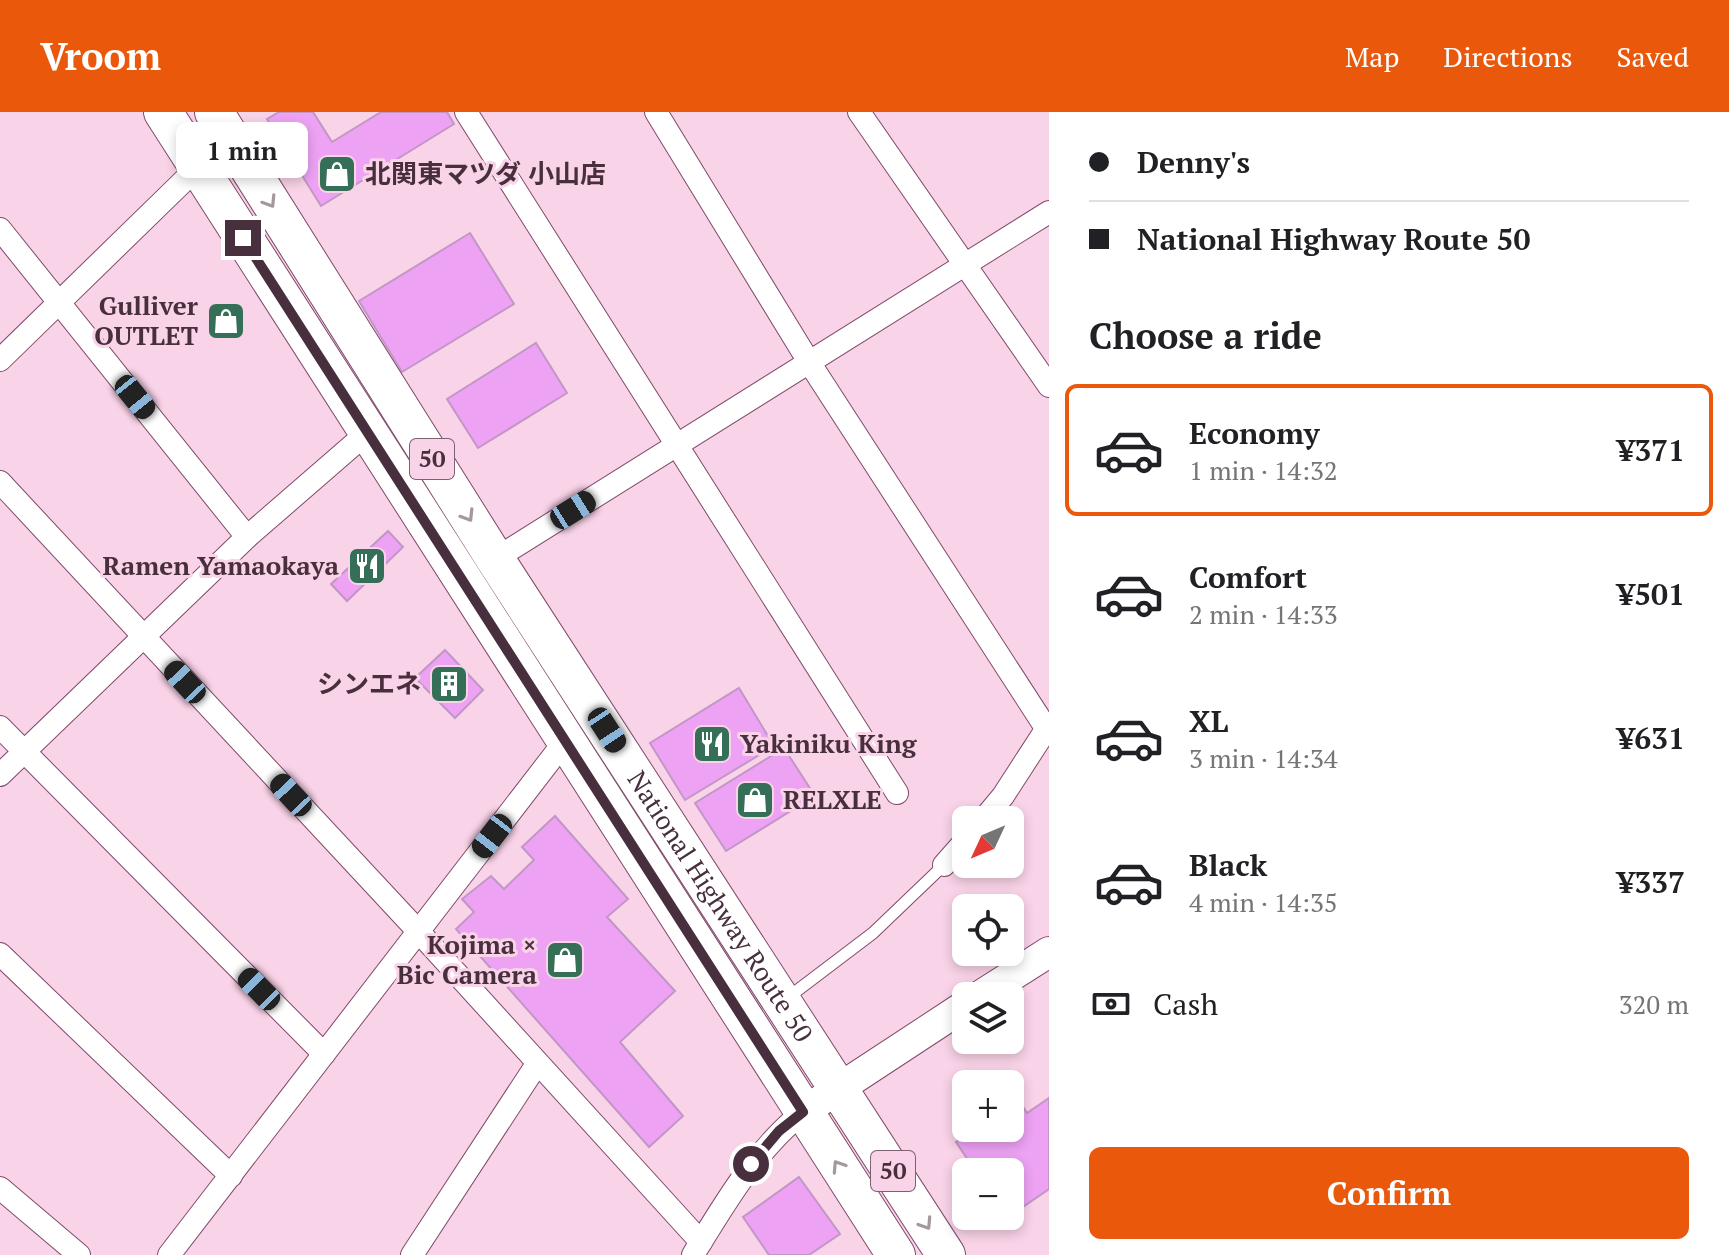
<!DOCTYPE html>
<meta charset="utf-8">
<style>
:root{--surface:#fff;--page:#f6f6f6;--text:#202124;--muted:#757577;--line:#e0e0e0;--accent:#ea580c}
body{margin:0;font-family:"PT Serif","Noto Sans JP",serif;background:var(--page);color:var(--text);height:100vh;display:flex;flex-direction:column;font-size:30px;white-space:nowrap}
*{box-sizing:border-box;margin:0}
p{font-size:26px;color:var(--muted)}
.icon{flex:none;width:44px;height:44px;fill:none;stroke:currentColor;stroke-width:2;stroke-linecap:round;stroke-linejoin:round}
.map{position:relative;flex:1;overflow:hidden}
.details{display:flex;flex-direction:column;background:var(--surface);width:680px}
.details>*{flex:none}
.hud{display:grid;align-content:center;height:176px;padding:0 40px;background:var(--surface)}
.needle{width:52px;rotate:226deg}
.tools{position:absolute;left:952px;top:694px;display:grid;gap:16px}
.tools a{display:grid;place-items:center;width:72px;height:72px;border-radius:12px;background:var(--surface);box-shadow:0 4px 12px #0003;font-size:40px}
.end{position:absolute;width:36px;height:36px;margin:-18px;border:10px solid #482f3e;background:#fff;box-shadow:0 0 0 4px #fff}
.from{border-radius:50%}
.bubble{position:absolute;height:56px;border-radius:12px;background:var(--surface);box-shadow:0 4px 12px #0003;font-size:26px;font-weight:600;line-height:56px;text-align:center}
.car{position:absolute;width:24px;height:48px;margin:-24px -12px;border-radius:10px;box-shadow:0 0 6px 2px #0007;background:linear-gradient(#222 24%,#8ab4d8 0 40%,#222 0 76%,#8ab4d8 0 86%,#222 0)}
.hud b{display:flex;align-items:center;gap:28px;height:76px;font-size:30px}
.hud b+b{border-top:2px solid var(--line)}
.hud i{width:20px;height:20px;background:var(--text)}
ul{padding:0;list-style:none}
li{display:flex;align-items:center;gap:24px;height:132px;margin:0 16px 12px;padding:0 24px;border:4px solid transparent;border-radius:12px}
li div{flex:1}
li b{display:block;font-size:30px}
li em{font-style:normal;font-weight:600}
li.on{border-color:var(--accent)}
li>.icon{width:72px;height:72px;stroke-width:1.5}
h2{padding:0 40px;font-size:36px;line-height:96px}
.pay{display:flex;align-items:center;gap:20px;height:88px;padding:0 40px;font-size:30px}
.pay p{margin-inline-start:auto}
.action{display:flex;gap:16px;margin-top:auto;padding:16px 40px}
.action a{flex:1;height:92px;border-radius:12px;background:var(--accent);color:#fff;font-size:32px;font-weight:600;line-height:92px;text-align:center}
header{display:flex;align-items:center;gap:48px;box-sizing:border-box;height:112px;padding:0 40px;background:var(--accent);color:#fff}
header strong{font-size:38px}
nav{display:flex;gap:44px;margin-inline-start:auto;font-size:28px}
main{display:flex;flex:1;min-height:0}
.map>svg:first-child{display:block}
</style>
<header>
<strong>Vroom</strong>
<nav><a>Map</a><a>Directions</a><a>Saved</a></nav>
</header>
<main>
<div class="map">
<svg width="1049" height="1143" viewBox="0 0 1049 1143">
<rect width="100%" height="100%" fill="#f9d3e8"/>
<g fill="#eda2f4" stroke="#c296c6" stroke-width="2">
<path d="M279,0H313L332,30L381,0H447L454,12L321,94L267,7Z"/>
<path d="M470,121L514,192L402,260L359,189Z"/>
<path d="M536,231L567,281L478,336L447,287Z"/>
<path d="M388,419L403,435L347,489L331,472Z"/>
<path d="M445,538L483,578L455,606L415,566Z"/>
<path d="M739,576L774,634L685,688L650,631Z"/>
<path d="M784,636L815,684L726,739L695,691Z"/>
<path d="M555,704L628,787L607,805L675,879L620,930L683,1004L649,1035L456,817L474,800L462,787L491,764L504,777L534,748L522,735Z"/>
<path d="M1049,986V1077L1007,1106L1010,1060H976L956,1030L978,1016H1010V996L1020,990L1027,1001Z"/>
<path d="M799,1065L840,1122L809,1143H769L743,1105Z"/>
</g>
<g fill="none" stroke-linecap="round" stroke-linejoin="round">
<g stroke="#804a6a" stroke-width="13">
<path id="lane" d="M786,887L873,821L944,753"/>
</g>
<g stroke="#804a6a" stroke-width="24">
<g id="street">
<path d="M466,0L897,681"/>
<path d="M656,0L809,250L1046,616"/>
<path d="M859,0L1049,274"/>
<path d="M0,117L247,425"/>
<path d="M0,248L198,55"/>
<path d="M0,370L418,819L701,1130"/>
<path d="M495,447L1049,100"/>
<path d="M0,615L324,942"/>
<path d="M0,663L247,425L368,320"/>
<path d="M983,708L1003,684L1049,613"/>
<path d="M944,753L966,728"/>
<path d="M0,842L231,1064"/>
<path d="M0,1076L79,1143"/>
<path d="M169,1143L565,629"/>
<path d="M412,1143L537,952"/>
<path d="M693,1143C725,1091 755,1039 803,1000"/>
</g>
</g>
<g stroke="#804a6a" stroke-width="32">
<g id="secondary">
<path d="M980,884L1049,840"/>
<path d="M803,1000L966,893"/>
</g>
</g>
<g stroke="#804a6a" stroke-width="40">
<g id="highway">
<path d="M163,0L896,1143"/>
<path id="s1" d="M214,0L495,447L946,1143"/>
</g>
</g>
<use href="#lane" stroke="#fff" stroke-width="11"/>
<use href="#street" stroke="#fff" stroke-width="22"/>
<use href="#secondary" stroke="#fff" stroke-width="30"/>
<use href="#highway" stroke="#fff" stroke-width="38"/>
</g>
<defs><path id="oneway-chevron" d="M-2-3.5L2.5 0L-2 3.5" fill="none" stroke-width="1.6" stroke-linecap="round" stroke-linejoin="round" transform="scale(2)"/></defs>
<g stroke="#a4979e">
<use href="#oneway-chevron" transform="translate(270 90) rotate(58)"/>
<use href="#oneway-chevron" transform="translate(468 404) rotate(58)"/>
<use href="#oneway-chevron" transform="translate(838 1054) rotate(-123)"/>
<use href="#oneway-chevron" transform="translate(926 1112) rotate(57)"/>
</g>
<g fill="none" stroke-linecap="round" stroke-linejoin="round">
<path stroke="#482f3e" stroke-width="10" d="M243,126L803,1000L779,1019L751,1052"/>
</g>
<defs>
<g id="shop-square" transform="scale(2)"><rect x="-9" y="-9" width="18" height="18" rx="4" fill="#366f57" stroke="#f9d3e8"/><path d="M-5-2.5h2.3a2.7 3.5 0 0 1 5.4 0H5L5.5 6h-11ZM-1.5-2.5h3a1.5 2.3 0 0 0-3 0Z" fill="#fff"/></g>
<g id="restaurant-square" transform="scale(2)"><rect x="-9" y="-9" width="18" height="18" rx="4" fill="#366f57" stroke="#f9d3e8"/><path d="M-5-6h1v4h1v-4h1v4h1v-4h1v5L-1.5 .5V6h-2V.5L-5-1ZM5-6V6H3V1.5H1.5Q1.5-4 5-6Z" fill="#fff"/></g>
<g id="building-square" transform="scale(2)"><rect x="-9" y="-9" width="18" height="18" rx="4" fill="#366f57" stroke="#f9d3e8"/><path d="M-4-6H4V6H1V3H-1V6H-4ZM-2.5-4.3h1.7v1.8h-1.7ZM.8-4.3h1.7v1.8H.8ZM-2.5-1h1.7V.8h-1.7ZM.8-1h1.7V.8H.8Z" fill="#fff"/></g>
</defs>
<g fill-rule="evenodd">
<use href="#shop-square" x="337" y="62"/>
<use href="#shop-square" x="226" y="209"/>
<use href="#restaurant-square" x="367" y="454"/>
<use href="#building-square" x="449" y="572"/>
<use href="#restaurant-square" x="712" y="632"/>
<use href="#shop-square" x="755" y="688"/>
<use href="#shop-square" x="565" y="848"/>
</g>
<g text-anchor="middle" stroke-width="6" stroke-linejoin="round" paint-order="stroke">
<g fill="#f9d3e8" stroke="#7d6071" stroke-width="2">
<rect x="410" y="327" width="44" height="40" rx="6"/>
<rect x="871" y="1039" width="44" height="40" rx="6"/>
</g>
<g font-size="24" font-weight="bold" fill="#482f3e">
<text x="432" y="355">50</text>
<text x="893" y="1067">50</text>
</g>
<g font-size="26" font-weight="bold" fill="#482f3e" stroke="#f9d3e8" text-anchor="end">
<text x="365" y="71" text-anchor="start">北関東マツダ 小山店</text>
<text x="198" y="203">Gulliver<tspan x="198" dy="30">OUTLET</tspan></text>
<text x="339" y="463">Ramen Yamaokaya</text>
<text x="421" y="581">シンエネ</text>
<text x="740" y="641" text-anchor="start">Yakiniku King</text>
<text x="783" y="697" text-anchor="start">RELXLE</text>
<text x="537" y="842">Kojima ×<tspan x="537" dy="30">Bic Camera</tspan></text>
</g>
<g font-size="26" fill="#482f3e" stroke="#f9d3e8">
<text dy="9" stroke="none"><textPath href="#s1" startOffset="942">National Highway Route 50</textPath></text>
</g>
</g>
</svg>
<div class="tools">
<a><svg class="needle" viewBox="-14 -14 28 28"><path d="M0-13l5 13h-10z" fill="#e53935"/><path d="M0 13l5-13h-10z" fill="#757577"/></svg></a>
<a><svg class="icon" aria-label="locate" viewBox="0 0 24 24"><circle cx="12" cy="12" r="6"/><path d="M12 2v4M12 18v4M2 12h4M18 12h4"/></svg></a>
<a><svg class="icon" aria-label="layers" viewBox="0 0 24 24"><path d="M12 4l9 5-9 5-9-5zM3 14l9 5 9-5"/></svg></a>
<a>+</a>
<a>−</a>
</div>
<i class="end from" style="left:751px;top:1052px"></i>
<i class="end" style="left:243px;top:126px"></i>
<div class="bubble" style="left:176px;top:10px;width:132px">1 min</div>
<i class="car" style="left:135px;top:285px;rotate:141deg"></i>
<i class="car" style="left:573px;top:398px;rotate:58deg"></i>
<i class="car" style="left:185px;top:570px;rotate:317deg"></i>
<i class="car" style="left:607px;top:618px;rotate:147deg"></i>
<i class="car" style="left:291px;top:683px;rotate:317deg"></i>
<i class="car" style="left:492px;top:724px;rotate:218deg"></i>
<i class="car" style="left:259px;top:877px;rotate:315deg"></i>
</div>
<section class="details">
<div class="hud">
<b><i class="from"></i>Denny's</b>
<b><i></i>National Highway Route 50</b>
</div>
<h2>Choose a ride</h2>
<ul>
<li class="on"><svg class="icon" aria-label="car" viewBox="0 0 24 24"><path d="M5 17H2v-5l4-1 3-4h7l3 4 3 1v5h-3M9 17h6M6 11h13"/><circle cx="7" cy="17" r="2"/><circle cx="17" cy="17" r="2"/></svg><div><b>Economy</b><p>1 min · 14:32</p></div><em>¥371</em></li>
<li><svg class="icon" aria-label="car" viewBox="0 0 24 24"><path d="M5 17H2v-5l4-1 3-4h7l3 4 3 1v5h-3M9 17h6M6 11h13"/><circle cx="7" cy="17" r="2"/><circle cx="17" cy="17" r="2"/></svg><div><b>Comfort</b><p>2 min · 14:33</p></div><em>¥501</em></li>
<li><svg class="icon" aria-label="car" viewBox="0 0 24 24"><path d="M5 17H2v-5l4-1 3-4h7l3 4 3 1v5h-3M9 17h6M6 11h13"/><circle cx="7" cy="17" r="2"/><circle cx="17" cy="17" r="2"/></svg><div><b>XL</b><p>3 min · 14:34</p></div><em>¥631</em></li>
<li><svg class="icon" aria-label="car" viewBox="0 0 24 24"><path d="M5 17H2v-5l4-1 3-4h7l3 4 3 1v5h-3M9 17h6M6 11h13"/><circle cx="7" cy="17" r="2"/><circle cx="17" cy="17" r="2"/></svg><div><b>Black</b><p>4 min · 14:35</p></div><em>¥337</em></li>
</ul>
<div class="pay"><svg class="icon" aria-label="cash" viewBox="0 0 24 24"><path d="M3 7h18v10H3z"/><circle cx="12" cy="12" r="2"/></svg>Cash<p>320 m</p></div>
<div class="action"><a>Confirm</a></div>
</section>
</main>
